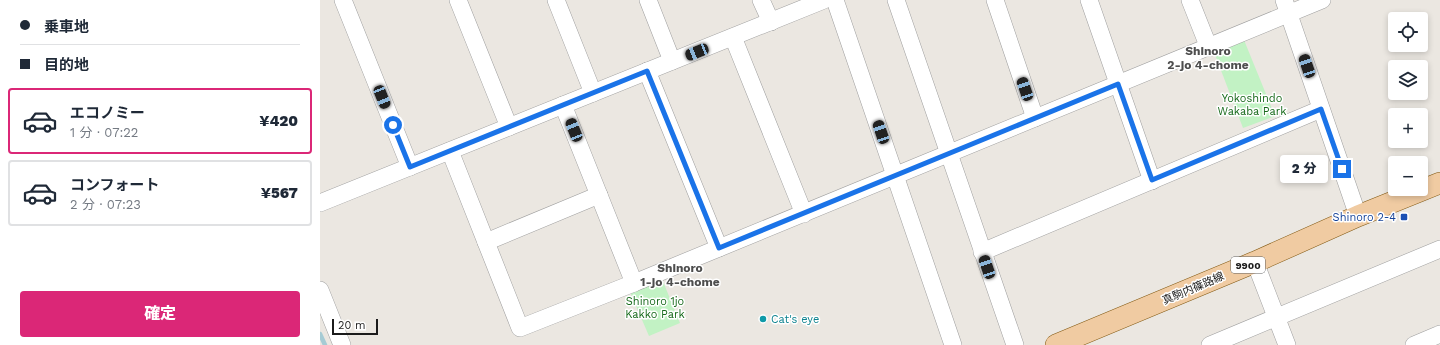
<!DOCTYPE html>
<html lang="ja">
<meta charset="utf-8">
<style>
:root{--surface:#fff;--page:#f2f2f3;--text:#1f2937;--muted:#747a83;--line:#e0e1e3;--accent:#db2777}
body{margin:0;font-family:"Work Sans","Noto Sans JP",sans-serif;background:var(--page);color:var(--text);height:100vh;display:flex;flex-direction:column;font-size:15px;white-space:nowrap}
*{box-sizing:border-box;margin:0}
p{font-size:13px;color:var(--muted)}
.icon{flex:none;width:22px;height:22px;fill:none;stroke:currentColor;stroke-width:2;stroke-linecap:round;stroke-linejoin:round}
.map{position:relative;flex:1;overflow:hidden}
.drawer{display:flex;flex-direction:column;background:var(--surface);width:320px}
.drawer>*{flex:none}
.guide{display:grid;align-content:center;height:88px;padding:0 20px;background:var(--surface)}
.fabs{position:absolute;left:1068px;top:12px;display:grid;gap:8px}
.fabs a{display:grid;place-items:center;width:40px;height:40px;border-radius:4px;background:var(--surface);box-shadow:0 2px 6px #0003;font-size:20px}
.scale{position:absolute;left:12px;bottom:10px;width:46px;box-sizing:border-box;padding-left:4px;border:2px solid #1b1b1b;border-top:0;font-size:11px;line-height:14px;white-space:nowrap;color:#1b1b1b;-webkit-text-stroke:3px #fff;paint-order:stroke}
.end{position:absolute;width:18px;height:18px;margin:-9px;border:5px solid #1a73e8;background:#fff;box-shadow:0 0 0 2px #fff}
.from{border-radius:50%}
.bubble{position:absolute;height:28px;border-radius:4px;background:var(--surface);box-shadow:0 2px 6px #0003;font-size:13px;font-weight:800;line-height:28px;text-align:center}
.car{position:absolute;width:12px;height:24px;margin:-12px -6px;border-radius:5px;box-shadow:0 0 3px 1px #0007;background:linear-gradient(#222 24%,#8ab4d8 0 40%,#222 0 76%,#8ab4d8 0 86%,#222 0)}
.guide b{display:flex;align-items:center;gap:14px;height:38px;font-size:15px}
.guide b+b{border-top:1px solid var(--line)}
.guide i{width:10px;height:10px;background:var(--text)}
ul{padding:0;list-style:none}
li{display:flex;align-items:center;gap:12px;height:66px;margin:0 8px 6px;padding:0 12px;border:2px solid var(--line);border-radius:4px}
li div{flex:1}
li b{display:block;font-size:15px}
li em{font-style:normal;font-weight:800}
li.on{border-color:var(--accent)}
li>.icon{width:36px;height:36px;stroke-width:1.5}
.primary-button{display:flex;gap:8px;margin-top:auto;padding:8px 20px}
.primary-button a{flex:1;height:46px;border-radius:4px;background:var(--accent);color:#fff;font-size:16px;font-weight:800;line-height:46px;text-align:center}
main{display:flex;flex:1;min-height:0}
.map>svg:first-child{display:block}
</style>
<main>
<section class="drawer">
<div class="guide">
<b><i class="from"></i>乗車地</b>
<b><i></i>目的地</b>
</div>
<ul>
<li class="on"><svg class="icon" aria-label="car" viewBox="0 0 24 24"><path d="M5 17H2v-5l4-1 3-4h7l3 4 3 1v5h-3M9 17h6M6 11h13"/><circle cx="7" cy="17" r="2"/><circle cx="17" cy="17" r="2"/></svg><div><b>エコノミー</b><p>1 分 · 07:22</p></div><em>¥420</em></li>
<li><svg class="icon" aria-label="car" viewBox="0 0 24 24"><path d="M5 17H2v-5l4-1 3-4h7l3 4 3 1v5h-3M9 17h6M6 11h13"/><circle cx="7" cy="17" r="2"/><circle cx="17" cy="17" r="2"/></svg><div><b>コンフォート</b><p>2 分 · 07:23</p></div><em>¥567</em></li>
</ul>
<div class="primary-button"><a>確定</a></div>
</section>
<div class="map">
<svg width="1120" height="345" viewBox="0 0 1120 345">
<rect width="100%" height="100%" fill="#ebe7e1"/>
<g fill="#c2f2c4">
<path d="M924,40L955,116L923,128L894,52Z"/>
<path d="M342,279L360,323L329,336L310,292Z"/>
</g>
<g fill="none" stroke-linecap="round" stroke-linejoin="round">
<path stroke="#a6cbd4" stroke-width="4.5" d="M0,334L5,345"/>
<g stroke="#9f9f9f" stroke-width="18">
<g id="minor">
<path d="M23,0L90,167"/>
<path d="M138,0L189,127"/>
<path d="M236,0L273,93"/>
<path d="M328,0L352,61"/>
<path d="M441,0L451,22"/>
<path d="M515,0L633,345"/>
<path d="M576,0L695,345"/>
<path d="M675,0L715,118"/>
<path d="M769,0L832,181"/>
<path d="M870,0L889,48"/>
<path d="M964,0L1038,216"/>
<path d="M413,37L484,214"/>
<path d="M327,71L399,248"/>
<path d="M243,105L314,283L1002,0"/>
<path d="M130,151L200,328L314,283"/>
<path d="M0,203L504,0"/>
<path d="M166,242L279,195"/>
<path d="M662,252L1001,109"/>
<path d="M935,262L967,345"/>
<path d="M0,290L22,345"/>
<path d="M890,345L1120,249"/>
<path d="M1094,345L1120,334"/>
</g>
</g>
<g stroke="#815811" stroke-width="22">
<path id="major" d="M736,345L935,262L1038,216L1120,183"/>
</g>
<use href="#minor" stroke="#fff" stroke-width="17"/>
<use href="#major" stroke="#f0cba2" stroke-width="21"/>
</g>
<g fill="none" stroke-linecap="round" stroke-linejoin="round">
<path stroke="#1a73e8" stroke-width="5" d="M73,125L90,167L327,71L399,248L798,84L832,180L1001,109L1022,169"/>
</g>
<rect fill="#1a4fb4" stroke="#fff" stroke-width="1.5" x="1080" y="213" width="8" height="8" rx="2"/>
<circle fill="#0f9aa8" stroke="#fff" stroke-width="1.5" cx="443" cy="319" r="4"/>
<g text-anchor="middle" stroke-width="3" stroke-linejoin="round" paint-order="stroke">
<rect fill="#fff" stroke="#5f5f5f" stroke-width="1" x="911" y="257" width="34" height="16" rx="3"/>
<g font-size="10" font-weight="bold" fill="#1b1b1b">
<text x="928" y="269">9900</text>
</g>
<g font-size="11" fill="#176a1b" stroke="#fff">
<text x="932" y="102">Yokoshindo<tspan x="932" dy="13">Wakaba Park</tspan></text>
<text x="335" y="305">Shinoro 1jo<tspan x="335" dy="13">Kakko Park</tspan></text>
</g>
<g font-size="11" fill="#164399" stroke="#fff" text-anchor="end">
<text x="1076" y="221">Shinoro 2-4</text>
</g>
<g font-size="11" fill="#1b1b1b" stroke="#fff">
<text transform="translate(873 288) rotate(-23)" y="4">真駒内篠路線</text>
</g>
<g font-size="11" fill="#0d838f" stroke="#fff" text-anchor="start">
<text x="451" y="323">Cat's eye</text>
</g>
<g font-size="12" font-weight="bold" fill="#4e4e4e" stroke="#fff">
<text x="888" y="55">Shinoro<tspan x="888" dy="14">2-jo 4-chome</tspan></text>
<text x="360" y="272">Shinoro<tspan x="360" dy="14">1-jo 4-chome</tspan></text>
</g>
</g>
</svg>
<div class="fabs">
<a><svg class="icon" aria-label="locate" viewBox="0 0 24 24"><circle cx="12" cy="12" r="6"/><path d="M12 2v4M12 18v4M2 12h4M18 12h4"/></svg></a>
<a><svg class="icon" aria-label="layers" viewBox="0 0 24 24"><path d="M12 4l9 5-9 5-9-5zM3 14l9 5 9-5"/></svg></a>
<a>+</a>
<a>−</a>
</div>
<div class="scale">20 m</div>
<i class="end from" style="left:73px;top:125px"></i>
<i class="end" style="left:1022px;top:169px"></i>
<div class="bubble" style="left:960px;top:155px;width:48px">2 分</div>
<i class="car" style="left:377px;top:52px;rotate:248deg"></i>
<i class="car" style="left:987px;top:66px;rotate:341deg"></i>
<i class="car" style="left:705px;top:89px;rotate:341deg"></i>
<i class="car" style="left:62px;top:97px;rotate:158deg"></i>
<i class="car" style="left:254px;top:130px;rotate:338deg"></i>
<i class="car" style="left:561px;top:132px;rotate:341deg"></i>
<i class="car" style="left:667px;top:267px;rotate:341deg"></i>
</div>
</main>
